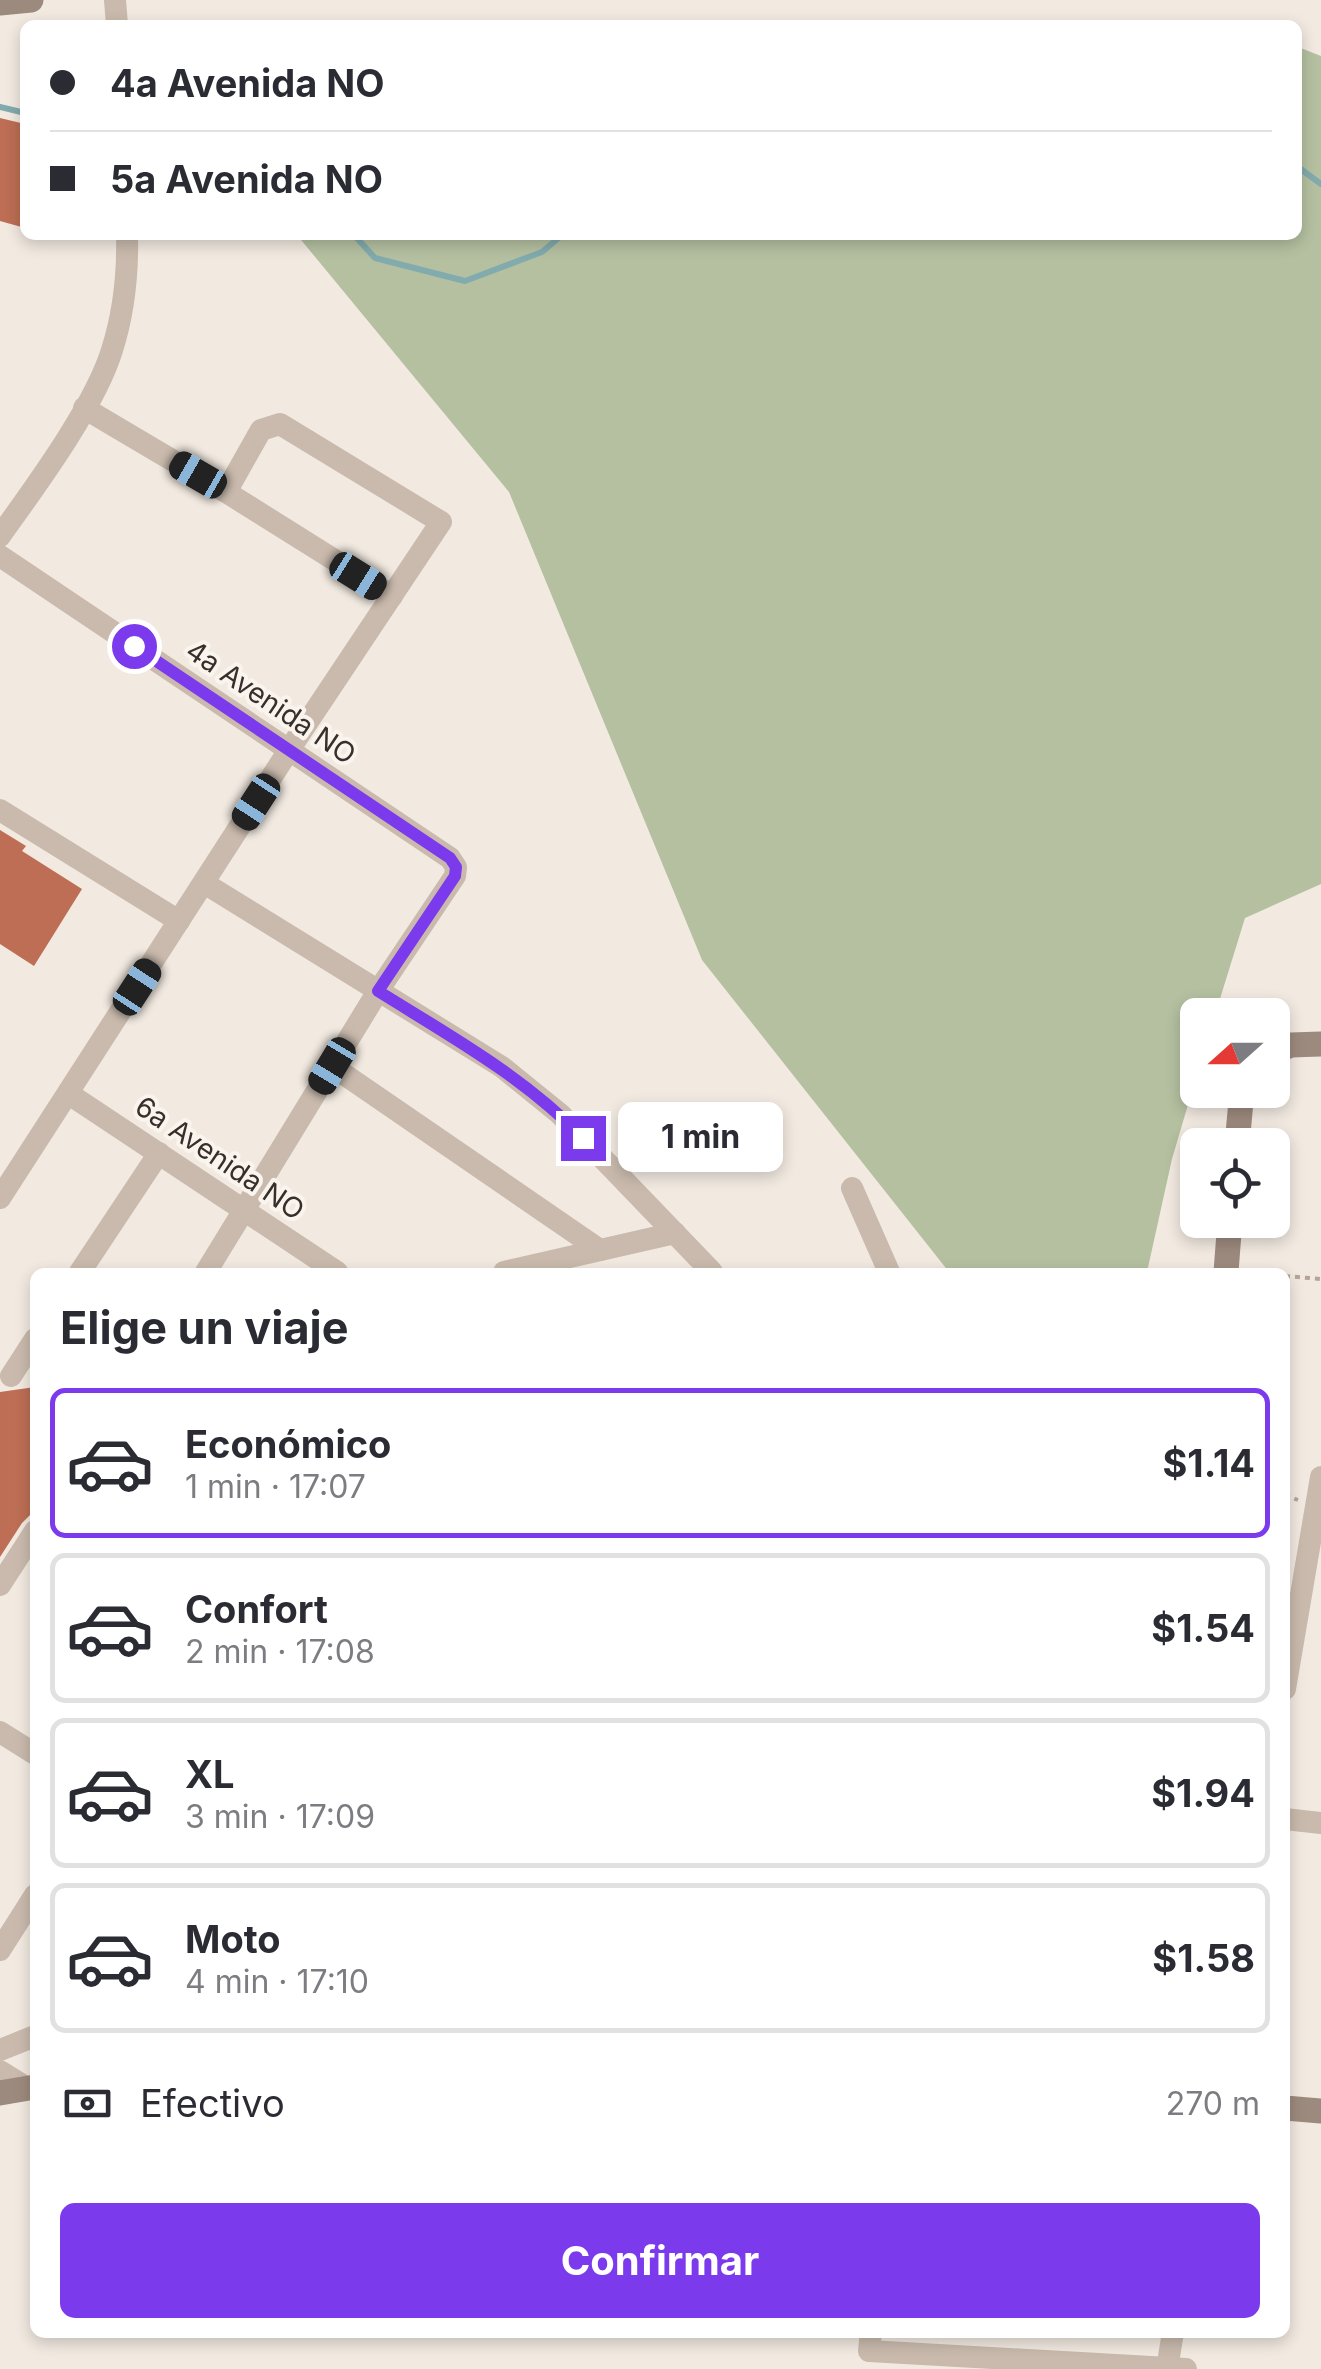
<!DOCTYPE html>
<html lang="es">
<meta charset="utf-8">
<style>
:root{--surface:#fff;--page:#f2f2f3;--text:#2b2b33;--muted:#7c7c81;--line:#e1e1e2;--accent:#7c3aed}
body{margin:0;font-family:Inter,sans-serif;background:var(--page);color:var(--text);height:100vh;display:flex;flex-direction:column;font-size:38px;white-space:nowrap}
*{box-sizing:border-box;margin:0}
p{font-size:32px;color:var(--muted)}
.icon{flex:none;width:55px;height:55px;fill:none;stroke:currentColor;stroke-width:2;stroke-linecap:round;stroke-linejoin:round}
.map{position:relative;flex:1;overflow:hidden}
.sheet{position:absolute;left:30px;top:1268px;width:1260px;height:1070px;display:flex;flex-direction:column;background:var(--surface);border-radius:15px;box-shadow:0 5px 15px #0003}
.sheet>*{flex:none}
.banner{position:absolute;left:20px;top:20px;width:1282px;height:220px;border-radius:15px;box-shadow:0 5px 15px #0003;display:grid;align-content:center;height:220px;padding:0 30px;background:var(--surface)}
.needle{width:65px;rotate:249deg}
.buttons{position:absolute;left:1180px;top:998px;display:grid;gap:20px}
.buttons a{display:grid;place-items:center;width:110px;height:110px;border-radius:15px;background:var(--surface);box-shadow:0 5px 15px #0003;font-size:50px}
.end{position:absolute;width:45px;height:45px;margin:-22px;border:12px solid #7c3aed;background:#fff;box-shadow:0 0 0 5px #fff}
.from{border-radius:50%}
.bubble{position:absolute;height:70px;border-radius:15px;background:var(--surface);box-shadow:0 5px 15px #0003;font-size:32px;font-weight:700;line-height:70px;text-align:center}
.car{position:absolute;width:30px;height:60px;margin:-30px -15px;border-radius:12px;box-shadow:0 0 8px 2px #0007;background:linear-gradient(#222 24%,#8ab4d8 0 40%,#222 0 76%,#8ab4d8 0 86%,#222 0)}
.banner b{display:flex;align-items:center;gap:35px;height:95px;font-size:38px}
.banner b+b{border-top:2px solid var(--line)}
.banner i{width:25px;height:25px;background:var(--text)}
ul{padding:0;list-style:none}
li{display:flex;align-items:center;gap:30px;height:150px;margin:0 20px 15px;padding:0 10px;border:5px solid var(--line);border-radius:15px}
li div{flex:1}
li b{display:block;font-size:38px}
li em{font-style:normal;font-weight:700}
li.selected{border-color:var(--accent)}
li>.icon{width:90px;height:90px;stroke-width:1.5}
h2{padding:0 30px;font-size:45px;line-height:120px}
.pay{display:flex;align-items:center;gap:25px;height:110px;padding:0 30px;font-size:38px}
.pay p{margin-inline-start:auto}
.cta{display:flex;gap:20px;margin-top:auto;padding:20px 30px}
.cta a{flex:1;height:115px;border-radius:15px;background:var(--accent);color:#fff;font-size:40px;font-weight:700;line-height:115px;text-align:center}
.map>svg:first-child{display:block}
</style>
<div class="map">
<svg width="1321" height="2369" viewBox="0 0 1321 2369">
<rect width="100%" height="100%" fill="#f2eae1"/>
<path fill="#b5c0a1" d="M1298,47L1321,56V884L1245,918L1215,1015H1198L1197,1074L1172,1159L1147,1272H949L702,960L509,492L297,235H1298Z"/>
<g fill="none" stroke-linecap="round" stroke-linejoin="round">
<g stroke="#82abad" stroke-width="6">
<path d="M0,107L25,113"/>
<path d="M1298,167L1321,184"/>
<path d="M354,235L375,258L465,281L542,252L562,235"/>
</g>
</g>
<g fill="#bd6e54">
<path d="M0,118L25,124V228L0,221Z"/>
<path d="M0,830L26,846L22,851L82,889L34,966L0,944Z"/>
<path d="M35,1387V1510L22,1523L0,1557V1392Z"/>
</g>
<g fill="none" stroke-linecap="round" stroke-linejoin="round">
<g stroke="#b5a497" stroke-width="4" stroke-dasharray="5 5" stroke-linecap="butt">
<path d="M1285,1276L1321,1279"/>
<path d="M1285,1495L1298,1500"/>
</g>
<g stroke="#c9baad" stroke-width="22">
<path d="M115,0L117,25"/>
<path d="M84,408L226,492L392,596"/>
<path d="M0,536C35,487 95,406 112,350C124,312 128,274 127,235"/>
<path d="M0,556L450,858L456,867L455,876L378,991L206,1272"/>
<path d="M0,810L179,921"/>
<path d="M204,883L502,1067L560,1114L712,1272"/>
<path d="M332,1066L600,1250"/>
<path d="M69,1094L337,1272"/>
<path d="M852,1188L889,1272"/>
<path d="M0,1198L289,750L441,522L280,424L261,430L226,492"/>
<path d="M80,1272L159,1153"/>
<path d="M504,1272L675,1233"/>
<path d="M11,1376L35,1339"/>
<path d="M0,1585L35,1531"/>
<path d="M1285,1689L1321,1477"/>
<path d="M0,1732L35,1754"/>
<path d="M1285,1819L1321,1823"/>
<path d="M0,1950L35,1895"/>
<path d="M0,2050L35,2036"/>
<path d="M0,2071L29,2089"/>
<path d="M871,2332L869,2351L1186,2369"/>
<path d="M1167,2369L1173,2332"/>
</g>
<g stroke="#9d8a7e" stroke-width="25">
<path d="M0,3L31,0"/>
<path d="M1272,1053L1291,1045L1321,1044"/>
<path d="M1237,1145L1242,1090"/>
<path d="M1226,1272L1230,1220"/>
<path d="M0,2093L35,2087"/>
<path d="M1285,2108L1321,2111"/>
</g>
</g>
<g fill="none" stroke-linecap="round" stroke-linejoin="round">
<path stroke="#7c3aed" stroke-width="12" d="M134,646L450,858L456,867L455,876L378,991C450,1036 523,1076 583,1138"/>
</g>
<g text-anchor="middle" stroke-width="8" stroke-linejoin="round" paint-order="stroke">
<g font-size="28" fill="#382f2b" stroke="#f9f4ed">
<text transform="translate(271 702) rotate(34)" y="10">4a Avenida NO</text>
<text transform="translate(220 1158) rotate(34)" y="10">6a Avenida NO</text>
</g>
</g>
</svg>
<div class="buttons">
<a><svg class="needle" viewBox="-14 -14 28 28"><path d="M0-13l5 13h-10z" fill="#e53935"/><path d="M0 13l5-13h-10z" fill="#7c7c81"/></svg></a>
<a><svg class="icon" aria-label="locate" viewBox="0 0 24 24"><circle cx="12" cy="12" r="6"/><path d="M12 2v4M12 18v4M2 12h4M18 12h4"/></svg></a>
</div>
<i class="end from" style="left:134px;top:646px"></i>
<i class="end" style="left:583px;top:1138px"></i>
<div class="bubble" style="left:618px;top:1102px;width:165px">1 min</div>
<i class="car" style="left:198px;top:475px;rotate:300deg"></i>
<i class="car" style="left:358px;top:576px;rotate:122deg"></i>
<i class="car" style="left:256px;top:802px;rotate:213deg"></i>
<i class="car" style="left:137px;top:987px;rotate:33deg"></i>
<i class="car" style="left:332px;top:1066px;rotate:211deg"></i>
<div class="banner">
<b><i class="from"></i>4a Avenida NO</b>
<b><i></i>5a Avenida NO</b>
</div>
<section class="sheet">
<h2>Elige un viaje</h2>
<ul>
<li class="selected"><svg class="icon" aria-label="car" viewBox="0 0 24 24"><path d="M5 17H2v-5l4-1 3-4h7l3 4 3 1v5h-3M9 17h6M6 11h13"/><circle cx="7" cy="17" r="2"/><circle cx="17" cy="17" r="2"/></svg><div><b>Económico</b><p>1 min · 17:07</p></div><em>$1.14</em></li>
<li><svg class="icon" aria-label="car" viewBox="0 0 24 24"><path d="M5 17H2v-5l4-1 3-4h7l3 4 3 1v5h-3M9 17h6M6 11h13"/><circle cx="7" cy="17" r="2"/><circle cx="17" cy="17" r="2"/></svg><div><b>Confort</b><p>2 min · 17:08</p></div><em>$1.54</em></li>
<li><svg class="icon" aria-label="car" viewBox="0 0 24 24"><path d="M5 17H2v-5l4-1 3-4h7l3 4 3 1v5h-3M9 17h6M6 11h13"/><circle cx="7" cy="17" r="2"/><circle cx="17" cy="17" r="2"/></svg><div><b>XL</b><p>3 min · 17:09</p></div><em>$1.94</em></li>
<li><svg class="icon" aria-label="car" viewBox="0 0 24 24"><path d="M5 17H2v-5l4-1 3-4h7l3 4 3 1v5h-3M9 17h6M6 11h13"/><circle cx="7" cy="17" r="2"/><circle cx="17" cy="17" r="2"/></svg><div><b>Moto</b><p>4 min · 17:10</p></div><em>$1.58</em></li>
</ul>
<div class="pay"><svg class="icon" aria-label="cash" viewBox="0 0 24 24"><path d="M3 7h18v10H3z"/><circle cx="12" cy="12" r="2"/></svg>Efectivo<p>270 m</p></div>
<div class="cta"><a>Confirmar</a></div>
</section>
</div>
